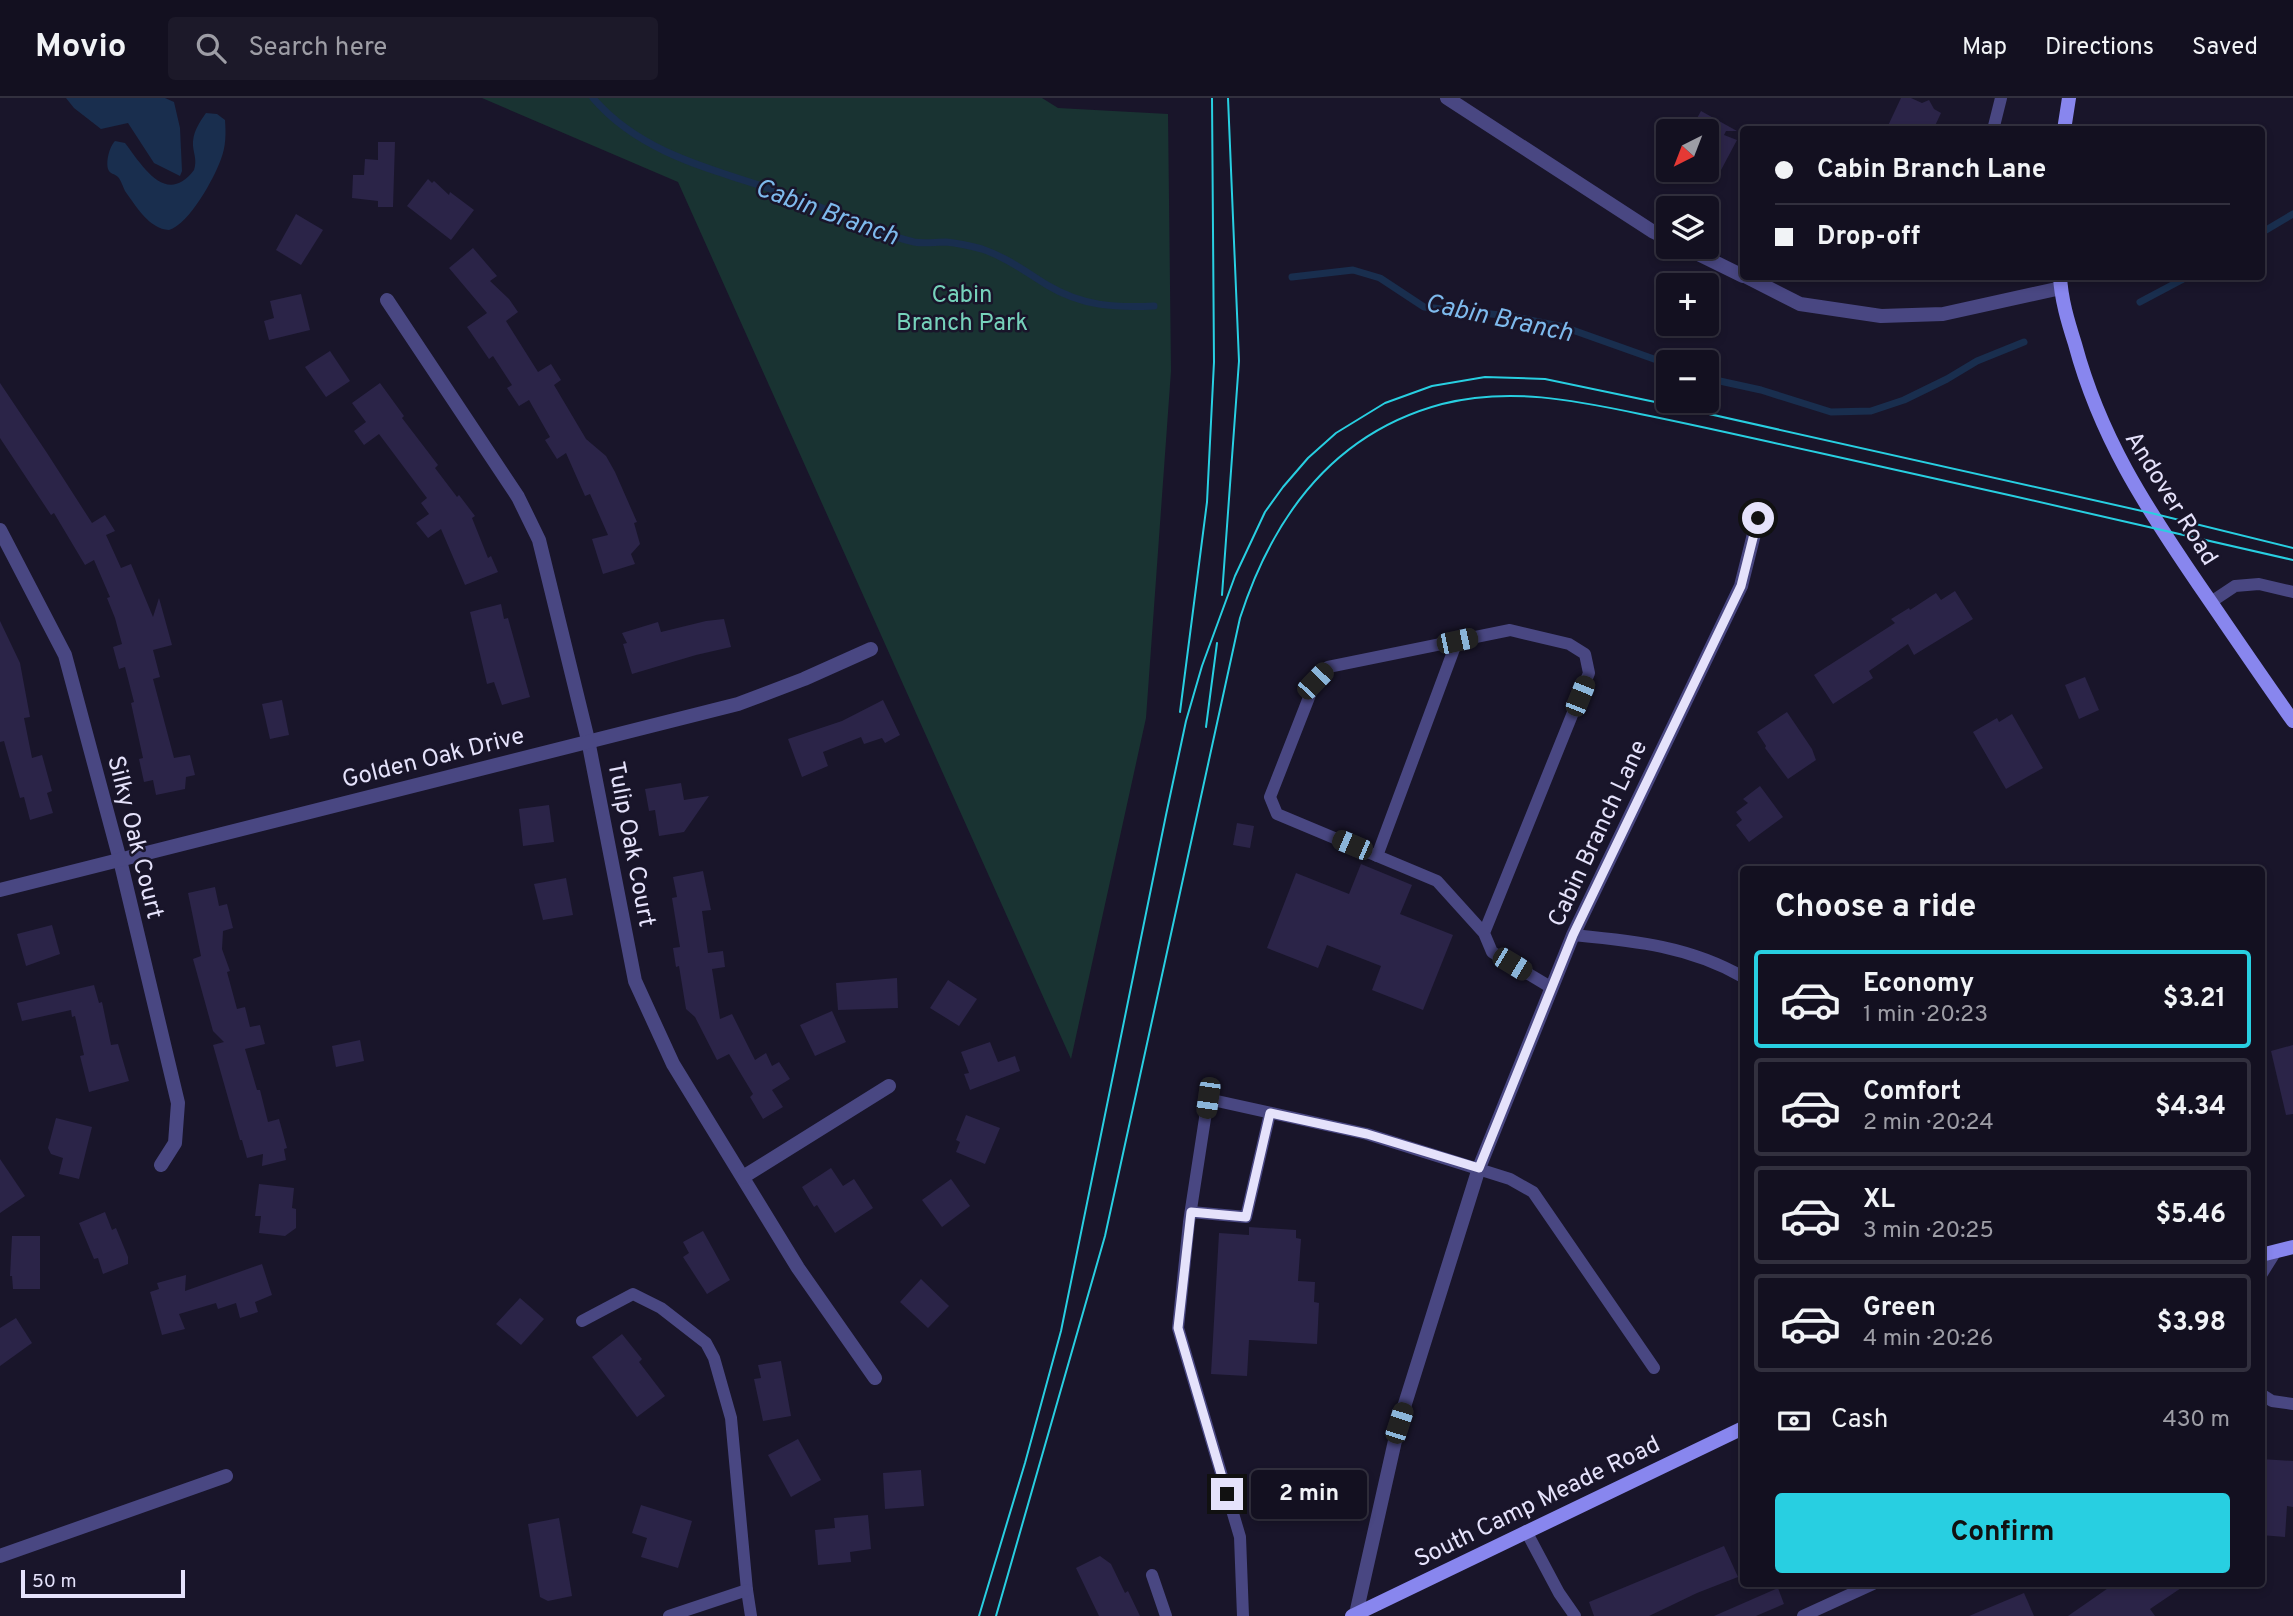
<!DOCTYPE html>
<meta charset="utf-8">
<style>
:root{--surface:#131020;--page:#1c1929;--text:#f1f3f6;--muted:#9d9da5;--line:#32303e;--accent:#28cfe1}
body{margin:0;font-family:Overpass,sans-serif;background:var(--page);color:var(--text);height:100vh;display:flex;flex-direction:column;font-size:26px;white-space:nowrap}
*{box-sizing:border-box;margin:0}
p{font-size:23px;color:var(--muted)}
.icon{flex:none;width:38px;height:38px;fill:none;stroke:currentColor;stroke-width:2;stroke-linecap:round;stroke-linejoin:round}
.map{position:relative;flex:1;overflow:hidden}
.drawer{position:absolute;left:1740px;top:768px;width:525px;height:721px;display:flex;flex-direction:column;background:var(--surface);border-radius:7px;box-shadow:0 4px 10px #0003,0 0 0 2px var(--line)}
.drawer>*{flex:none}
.guide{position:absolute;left:1740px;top:28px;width:525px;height:154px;border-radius:7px;box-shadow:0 4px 10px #0003,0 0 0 2px var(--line);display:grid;align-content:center;height:154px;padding:0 35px;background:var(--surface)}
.needle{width:46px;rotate:222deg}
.tools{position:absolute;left:1656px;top:21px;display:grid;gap:14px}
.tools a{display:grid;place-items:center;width:63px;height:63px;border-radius:7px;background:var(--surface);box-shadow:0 4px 10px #0003,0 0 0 2px var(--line);font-size:35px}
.scale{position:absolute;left:21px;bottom:18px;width:164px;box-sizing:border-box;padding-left:7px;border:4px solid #e5e2fb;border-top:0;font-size:19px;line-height:24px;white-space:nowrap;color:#e5e2fb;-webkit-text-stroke:5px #19152a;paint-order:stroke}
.end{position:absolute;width:32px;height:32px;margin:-16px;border:9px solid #e5e2fb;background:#111;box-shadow:0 0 0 4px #111}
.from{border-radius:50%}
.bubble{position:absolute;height:49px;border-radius:7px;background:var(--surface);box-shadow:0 4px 10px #0003,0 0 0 2px var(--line);font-size:23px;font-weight:700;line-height:49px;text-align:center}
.car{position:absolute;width:21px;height:42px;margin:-21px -10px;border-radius:9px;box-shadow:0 0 5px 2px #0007;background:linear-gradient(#222 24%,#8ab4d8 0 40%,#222 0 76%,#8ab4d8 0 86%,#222 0)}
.guide b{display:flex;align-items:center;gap:24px;height:66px;font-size:26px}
.guide b+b{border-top:2px solid var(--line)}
.guide i{width:18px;height:18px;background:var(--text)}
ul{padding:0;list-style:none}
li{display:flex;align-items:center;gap:21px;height:98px;margin:0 14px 10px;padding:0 21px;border:4px solid var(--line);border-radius:7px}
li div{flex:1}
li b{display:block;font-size:26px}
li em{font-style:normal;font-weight:700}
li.active{border-color:var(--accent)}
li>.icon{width:63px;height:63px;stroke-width:1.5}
h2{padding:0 35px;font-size:32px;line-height:84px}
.pay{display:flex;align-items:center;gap:18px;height:77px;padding:0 35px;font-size:26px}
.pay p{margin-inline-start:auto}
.button{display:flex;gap:14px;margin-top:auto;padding:14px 35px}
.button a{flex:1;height:80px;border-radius:7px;background:var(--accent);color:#111;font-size:28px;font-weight:700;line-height:80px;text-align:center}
header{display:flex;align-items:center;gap:42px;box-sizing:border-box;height:98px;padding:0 35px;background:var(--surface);border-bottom:2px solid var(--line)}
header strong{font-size:33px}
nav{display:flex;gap:38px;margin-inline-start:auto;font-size:24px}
.search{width:490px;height:63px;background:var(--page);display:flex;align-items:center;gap:18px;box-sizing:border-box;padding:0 24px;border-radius:7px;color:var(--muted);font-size:26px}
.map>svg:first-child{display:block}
</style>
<header>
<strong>Movio</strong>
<div class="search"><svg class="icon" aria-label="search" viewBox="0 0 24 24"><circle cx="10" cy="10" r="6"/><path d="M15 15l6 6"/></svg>Search here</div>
<nav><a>Map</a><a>Directions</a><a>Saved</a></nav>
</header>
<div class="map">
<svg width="2293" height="1518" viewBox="0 0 2293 1518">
<rect width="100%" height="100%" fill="#19152a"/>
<path fill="#193332" d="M482,0H1042L1058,10L1168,16L1171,273L1146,620L1071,961L678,84Z"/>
<g fill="#192e4e">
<path d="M66,0H165L174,4L180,30L182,73L180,78L154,65L128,25L101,31L74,10Z"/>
<path d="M206,15L217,16L225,22C226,36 226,48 221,61C214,81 189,126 169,132C149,131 136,108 125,93C123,89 121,82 118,79C115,76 111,76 109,73C105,66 109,49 115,43L125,45C142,67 166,109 194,72C197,62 194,57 193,48C192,35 199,25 206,15Z"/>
</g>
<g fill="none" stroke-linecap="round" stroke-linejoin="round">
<g stroke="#192e4e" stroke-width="7">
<path d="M593,0C644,60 725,74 795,99C835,114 872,134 914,144C924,146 935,144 946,144C957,145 971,148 982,151C1006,159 1026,174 1047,187C1082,208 1115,210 1154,208"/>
<path d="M2261,135L2293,116"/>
<path d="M1292,179L1353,172L1380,180L1424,209L1510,218L1564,229L1668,266"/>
<path d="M2140,204L2189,178"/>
<path d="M1706,280L1761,292L1831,314L1871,313L1904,302L1947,281L1977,263L2024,244"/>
</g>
</g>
<g fill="#2b2448">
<path d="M1901,0H1911L1922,5L1929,2L1934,11L1941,15L1933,32H1886Z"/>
<path d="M1701,13L1737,33H1726L1724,37L1737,42L1721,72L1713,67L1708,80H1706V33H1690Z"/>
<path d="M378,44H395L393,109H378V103L352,100L353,77H364L365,61L378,62Z"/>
<path d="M428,81L432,85L434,83L449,97L450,94L474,112L451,142L407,108Z"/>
<path d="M296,116L323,132L301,167L276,152Z"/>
<path d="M473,150L497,178L490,183L509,201L518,214L506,223L538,274L551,266L561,282L554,287L586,341L606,358L615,374L637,424L634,425L640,446L631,456L635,466L603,476L592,441L608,437L590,396L585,398L566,355L557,361L545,342L550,339L529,302L519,308L507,290L512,287L493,258L489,261L467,229L487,215L449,170Z"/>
<path d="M301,196L310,232L269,242L264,223L274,220L270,203Z"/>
<path d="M330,253L350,283L326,299L305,269Z"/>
<path d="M0,285L47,355L92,425L105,417L115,433L106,437L121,470L131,466L153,519L159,500L172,547L153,552L160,579L153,581L174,660L190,657L195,677L186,679L185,691L156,697L153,682L144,684L139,661L143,660L131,605L134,604L125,569L119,571L113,549L122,546L115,520L107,500L110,499L94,462L85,467L54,415L51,417L0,340Z"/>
<path d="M380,285L404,318L402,320L438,367L435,370L457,399L459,397L475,418L472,420L488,460L491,458L498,474L465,487L441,431L428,440L416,425L429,416L421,405L427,400L379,336L364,347L354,333L366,324L352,305Z"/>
<path d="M1955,493L1973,521L1914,557L1908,546L1869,573L1873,580L1833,606L1814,577L1895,525L1891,521L1909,510L1910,512L1936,495L1941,502Z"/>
<path d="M501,506L504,521L508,520L530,599L502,607L494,584L487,586L470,514Z"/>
<path d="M724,521L731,549L696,557L632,576L623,546L627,545L622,535L658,524L661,534L706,523Z"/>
<path d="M0,523L20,565L30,619L24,620L32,660L42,657L52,693L47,695L53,715L30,722L24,699L20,700L4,643L0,644Z"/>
<path d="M2085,579L2099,612L2079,621L2065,587Z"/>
<path d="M282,602L289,637L270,641L262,606Z"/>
<path d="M883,602L900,637L885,645L882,640L864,646L861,639L823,654L828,668L802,679L788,641L842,623Z"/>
<path d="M1787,614L1812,651L1816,662L1788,681L1765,650L1766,648L1757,634Z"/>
<path d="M2012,616L2043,670L2006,691L1973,634L1997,620L1999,624Z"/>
<path d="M681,685L684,702L709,698L684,734L659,738L655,712L649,713L645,691Z"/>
<path d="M1760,688L1783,719L1749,744L1736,727L1742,722L1736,714L1748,705L1743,701Z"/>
<path d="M549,707L554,744L523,748L519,711Z"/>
<path d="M1237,725L1254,728L1250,750L1233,747Z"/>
<path d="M1361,766L1412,787L1400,816L1453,837L1423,912L1372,892L1381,868L1327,847L1318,870L1267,850L1296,775L1349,796Z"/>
<path d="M703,773L711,812L702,813L708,855L723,853L725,869L712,871L720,921L732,916L755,962L766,955L772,968L779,964L790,981L772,992L783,1009L763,1021L750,999L753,996L729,956L717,962L695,919L686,911L679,868L676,869L673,850L680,849L672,800L677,799L673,779Z"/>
<path d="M566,780L573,817L543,822L534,786Z"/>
<path d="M215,789L219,808L227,806L233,830L223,833L222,851L230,873L227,874L237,911L245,909L250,929L260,927L265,946L245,951L257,992H260L268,1024L279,1021L287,1050L284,1051L286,1062L262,1068L263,1056L247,1060L242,1042H240L213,947L224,944L213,933L193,861L201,858L188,795Z"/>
<path d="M52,827L60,856L26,868L17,836Z"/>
<path d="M897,880L898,910L838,912L836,885Z"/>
<path d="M948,882L977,901L959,928L930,910Z"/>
<path d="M94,887L99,905L102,904L111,947L118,946L129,983L89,994L80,958L84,957L75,918L72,919L71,912L22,923L17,905Z"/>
<path d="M832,913L846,944L815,958L800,927Z"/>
<path d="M360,942L364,963L336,969L332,948Z"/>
<path d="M990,944L998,964L1015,958L1020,973L970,992L964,976L969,975L961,954Z"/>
<path d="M2293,947V1016L2286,1017L2271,953Z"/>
<path d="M966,1017L1000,1030L985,1066L956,1054L960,1044L956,1042Z"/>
<path d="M56,1020L92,1029L79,1081L59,1076L63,1060L51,1056L48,1050Z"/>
<path d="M0,1061L25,1098L0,1115Z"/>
<path d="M831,1070L843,1088L854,1081L873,1110L835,1135L817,1107L814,1109L802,1089Z"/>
<path d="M951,1081L970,1108L942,1129L922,1102Z"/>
<path d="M259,1086L294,1090L292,1110L296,1111V1130L285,1138L259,1135L261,1118H255Z"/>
<path d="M105,1114L112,1132L116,1130L128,1159V1166L103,1176L98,1160L94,1161L79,1125Z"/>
<path d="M1249,1129L1296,1132V1140L1301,1141L1298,1183L1315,1184L1314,1204L1319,1205L1317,1246L1249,1242L1247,1278L1211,1276L1219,1135L1249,1137Z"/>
<path d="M703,1133L730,1182L707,1196L683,1159L689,1155L683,1144Z"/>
<path d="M12,1138H40V1191H13L12,1178H10Z"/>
<path d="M262,1166L272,1197L255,1204L258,1214L240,1220L236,1205L218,1211L216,1205L179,1216L185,1231L162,1237L150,1194L159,1191L157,1185L186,1177L185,1193Z"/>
<path d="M921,1181L949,1208L928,1230L900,1204Z"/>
<path d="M520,1200L544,1221L521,1247L496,1226Z"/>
<path d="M16,1220L32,1245L0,1268V1230Z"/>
<path d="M622,1236L642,1261L639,1264L665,1298L637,1319L592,1259Z"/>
<path d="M781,1263L791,1318L763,1323L754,1281L761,1280L758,1267Z"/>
<path d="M798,1341L821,1382L791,1399L768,1357Z"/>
<path d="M2261,1361L2293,1363V1409L2287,1408L2285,1439L2261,1437Z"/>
<path d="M921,1372L924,1408L885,1411L883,1375Z"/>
<path d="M641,1407L692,1423L678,1470L641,1459L647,1440L632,1435Z"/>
<path d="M868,1417L871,1451L850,1454L851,1464L818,1467L815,1432L835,1430L834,1420Z"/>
<path d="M559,1420L572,1498L548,1503L540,1499L528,1426Z"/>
<path d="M1724,1448L1738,1479L1697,1495L1649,1518H1594L1589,1504Z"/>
<path d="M1100,1458L1111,1466L1125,1495L1128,1493L1140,1518H1099L1076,1470Z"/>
<path d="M2114,1486H2187L2150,1511L2155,1518H2068Z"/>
<path d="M1778,1490L1784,1506L1756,1518H1714Z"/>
<path d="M2024,1495L2034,1518H1969Z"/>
</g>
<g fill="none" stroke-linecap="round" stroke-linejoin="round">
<g stroke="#494782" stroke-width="12">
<path d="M1993,32L2001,0"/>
<path d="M2211,504L2235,488L2259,486L2293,494"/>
<path d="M1377,758L1457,543"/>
<path d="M1484,835L1437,783L1277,716L1270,699L1315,584L1328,569L1510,532L1569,546L1585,556L1589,575L1484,835L1492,854L1552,890"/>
<path d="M1573,837C1634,843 1689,848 1743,879"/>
<path d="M1191,1114L1246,1119L1270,1015"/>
<path d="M2261,1177L2276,1153"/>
<path d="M582,1223L633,1196L661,1210L706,1245L714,1260L731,1320L747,1492L751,1518"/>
<path d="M2261,1296L2272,1303L2293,1306"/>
<path d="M1526,1433L1559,1495L1575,1518"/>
<path d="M1152,1477L1166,1518"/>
<path d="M669,1518L747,1492"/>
<path d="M1243,1518L1240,1439L1178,1230L1189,1124L1208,1001L1367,1036L1510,1081L1533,1094L1654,1270"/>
<path d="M1803,1518L1873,1486"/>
</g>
<g stroke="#494782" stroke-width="14">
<path d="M1447,0L1652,133L1668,141"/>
<path d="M1684,149L1743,178"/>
<path d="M1745,178L1800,206L1881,218L1943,216L2061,190"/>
<path d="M387,202L518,399L539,442L588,642L635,883L673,966L798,1170L875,1280"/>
<path d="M0,432L65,557L120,762L178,1005L175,1045L161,1067"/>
<path d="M0,792L738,606L804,581L871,551"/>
<path d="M743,1079L889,988"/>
<path d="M0,1458L226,1378"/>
<path d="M1356,1516L1399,1325L1479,1070L1573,837L1741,488L1758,420"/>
</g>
<g stroke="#8886ee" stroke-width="14">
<path d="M2064,32L2069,0"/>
<path d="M2060,178C2061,201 2068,224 2075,246C2100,339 2145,408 2199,487C2230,532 2261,578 2293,623"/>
<path d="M2261,1157L2293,1149"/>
<path d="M1352,1518L1743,1330"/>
</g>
<g stroke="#28cfe1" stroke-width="2">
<path d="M1222,497L1239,263L1228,0"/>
<path d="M1180,614L1207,404L1214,264L1212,0"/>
<path d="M1206,629L1217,545"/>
<path d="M979,1518L1025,1365L1061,1233L1166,717L1186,623L1202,568L1235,478L1265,414L1283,389L1308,360L1336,335L1385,305L1432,288L1485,279L1545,281L1660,305L2151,415L2293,450"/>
<path d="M996,1518L1105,1138L1240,520C1273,418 1333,335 1442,306C1509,289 1574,302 1640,316C1700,328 1760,342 1820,355C1978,390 2135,425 2293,462"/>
</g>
</g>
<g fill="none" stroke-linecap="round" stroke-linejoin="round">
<path stroke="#e5e2fb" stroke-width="9" d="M1227,1396L1178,1230L1191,1114L1246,1119L1270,1015L1367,1036L1479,1070L1573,837L1741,488L1758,420"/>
</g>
<g text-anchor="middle" stroke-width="5" stroke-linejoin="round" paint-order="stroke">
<g font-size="24" fill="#76d2bb" stroke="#19152a">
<text x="962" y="204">Cabin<tspan x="962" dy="28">Branch Park</tspan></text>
</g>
<g font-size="24" fill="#e5e2fb" stroke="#19152a">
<text transform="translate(2172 400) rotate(58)" y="8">Andover Road</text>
<text transform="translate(433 659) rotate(-14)" y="8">Golden Oak Drive</text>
<text transform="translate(1597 735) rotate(-65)" y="8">Cabin Branch Lane</text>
<text transform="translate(136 739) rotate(76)" y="8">Silky Oak Court</text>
<text transform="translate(632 746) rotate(79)" y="8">Tulip Oak Court</text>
<text transform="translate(1537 1403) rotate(-26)" y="8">South Camp Meade Road</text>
</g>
<g font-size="26" font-style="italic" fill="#7ebaed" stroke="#19152a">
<text transform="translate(827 113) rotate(20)" y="9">Cabin Branch</text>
<text transform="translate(1499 219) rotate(12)" y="9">Cabin Branch</text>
</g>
</g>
</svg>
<div class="tools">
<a><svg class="needle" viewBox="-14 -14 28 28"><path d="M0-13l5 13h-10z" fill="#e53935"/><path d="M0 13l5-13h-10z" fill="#9d9da5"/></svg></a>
<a><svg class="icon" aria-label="layers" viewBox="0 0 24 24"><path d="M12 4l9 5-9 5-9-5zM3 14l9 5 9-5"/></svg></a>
<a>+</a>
<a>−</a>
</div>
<div class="scale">50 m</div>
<i class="end from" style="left:1758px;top:420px"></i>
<i class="end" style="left:1227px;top:1396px"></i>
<div class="bubble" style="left:1251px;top:1372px;width:116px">2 min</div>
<i class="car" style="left:1457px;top:543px;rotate:78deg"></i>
<i class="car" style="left:1315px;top:583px;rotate:44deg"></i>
<i class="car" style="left:1580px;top:598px;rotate:22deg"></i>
<i class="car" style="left:1352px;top:747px;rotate:293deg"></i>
<i class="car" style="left:1512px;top:866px;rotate:121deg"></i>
<i class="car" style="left:1208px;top:1000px;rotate:188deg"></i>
<i class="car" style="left:1399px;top:1325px;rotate:18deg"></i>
<div class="guide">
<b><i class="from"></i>Cabin Branch Lane</b>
<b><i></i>Drop-off</b>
</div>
<section class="drawer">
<h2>Choose a ride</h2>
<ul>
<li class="active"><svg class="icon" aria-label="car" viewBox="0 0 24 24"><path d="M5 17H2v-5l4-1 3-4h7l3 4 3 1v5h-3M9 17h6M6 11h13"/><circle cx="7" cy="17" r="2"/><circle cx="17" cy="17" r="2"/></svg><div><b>Economy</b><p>1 min · 20:23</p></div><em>$3.21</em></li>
<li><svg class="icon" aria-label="car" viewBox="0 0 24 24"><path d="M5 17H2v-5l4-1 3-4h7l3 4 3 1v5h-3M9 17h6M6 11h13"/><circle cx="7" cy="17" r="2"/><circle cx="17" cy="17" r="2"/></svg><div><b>Comfort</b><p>2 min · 20:24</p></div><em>$4.34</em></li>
<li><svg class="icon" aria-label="car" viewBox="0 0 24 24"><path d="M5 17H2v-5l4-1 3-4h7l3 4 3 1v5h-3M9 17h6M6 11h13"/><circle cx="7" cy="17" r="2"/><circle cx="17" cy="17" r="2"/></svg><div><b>XL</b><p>3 min · 20:25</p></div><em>$5.46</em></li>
<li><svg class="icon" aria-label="car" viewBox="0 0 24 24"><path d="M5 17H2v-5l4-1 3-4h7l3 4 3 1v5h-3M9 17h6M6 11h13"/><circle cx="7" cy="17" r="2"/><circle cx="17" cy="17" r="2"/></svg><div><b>Green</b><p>4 min · 20:26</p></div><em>$3.98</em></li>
</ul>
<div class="pay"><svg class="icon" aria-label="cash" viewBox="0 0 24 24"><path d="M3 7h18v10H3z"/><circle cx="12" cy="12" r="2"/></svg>Cash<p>430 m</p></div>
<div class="button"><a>Confirm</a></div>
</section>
</div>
